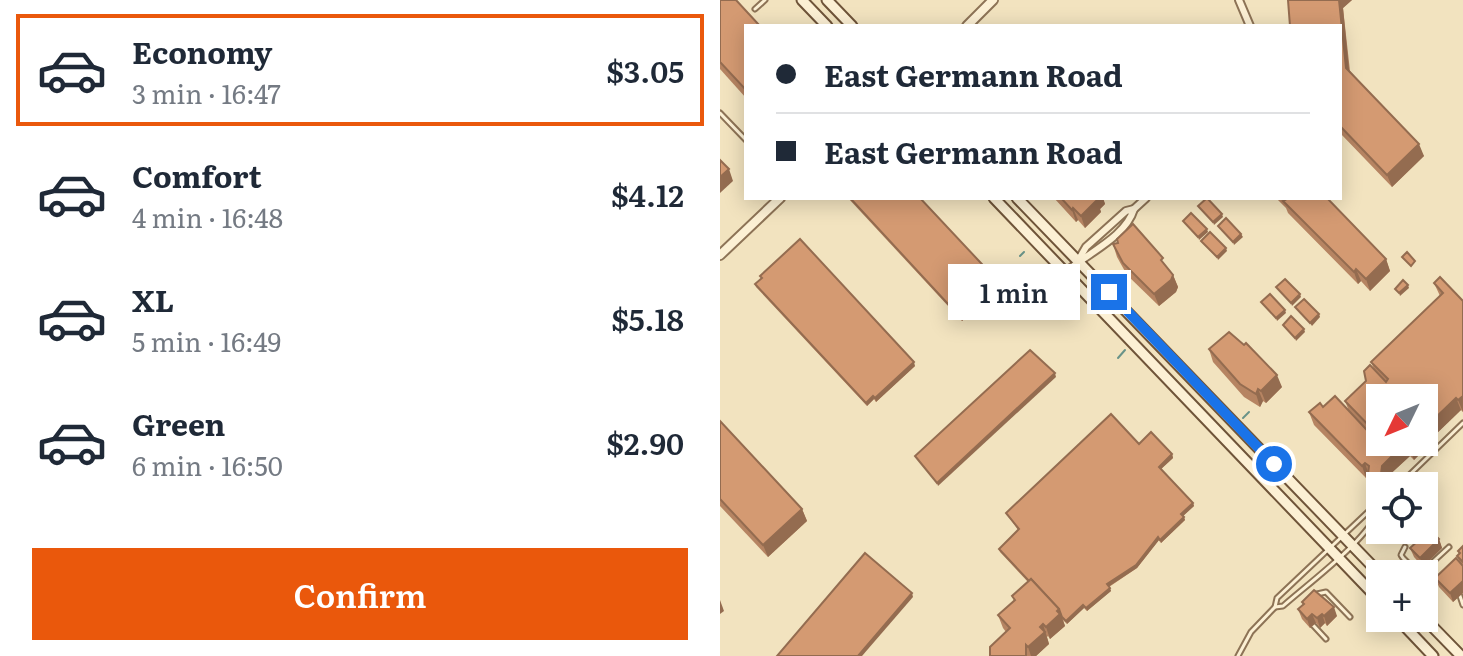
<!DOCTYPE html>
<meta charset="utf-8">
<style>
:root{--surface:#fff;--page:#f2f2f3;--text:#1f2937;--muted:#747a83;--line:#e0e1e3;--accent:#ea580c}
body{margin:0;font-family:Literata,serif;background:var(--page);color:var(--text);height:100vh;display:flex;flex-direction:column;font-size:30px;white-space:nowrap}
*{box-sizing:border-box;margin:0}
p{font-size:26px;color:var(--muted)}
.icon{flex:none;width:44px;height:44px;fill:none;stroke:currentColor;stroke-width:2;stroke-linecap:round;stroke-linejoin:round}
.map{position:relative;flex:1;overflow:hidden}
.details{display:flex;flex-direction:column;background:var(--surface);width:720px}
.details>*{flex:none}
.banner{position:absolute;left:24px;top:24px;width:598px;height:176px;border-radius:0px;box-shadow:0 4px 20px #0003;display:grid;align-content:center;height:176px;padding:0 32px;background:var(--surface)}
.needle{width:52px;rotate:227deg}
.fabs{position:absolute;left:646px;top:384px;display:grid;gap:16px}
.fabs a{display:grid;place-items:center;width:72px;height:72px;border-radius:0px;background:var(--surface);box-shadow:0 4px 20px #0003;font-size:40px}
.end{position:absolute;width:36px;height:36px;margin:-18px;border:10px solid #1a73e8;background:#fff;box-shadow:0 0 0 4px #fff}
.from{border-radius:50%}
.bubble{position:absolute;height:56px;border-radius:0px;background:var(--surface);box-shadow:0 4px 20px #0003;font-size:26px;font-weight:600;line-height:56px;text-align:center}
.banner b{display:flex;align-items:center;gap:28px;height:76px;font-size:30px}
.banner b+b{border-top:2px solid var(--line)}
.banner i{width:20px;height:20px;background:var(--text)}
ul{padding:14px 0 0;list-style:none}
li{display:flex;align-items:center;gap:24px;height:112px;margin:0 16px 12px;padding:0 16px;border:4px solid transparent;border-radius:0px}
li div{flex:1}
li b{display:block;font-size:30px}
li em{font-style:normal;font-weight:600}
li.current{border-color:var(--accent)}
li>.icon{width:72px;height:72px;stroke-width:1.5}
.action{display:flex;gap:16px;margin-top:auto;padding:16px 32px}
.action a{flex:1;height:92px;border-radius:0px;background:var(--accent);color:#fff;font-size:32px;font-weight:600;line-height:92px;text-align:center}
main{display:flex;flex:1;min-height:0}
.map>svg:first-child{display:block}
</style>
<main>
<section class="details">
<ul>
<li class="current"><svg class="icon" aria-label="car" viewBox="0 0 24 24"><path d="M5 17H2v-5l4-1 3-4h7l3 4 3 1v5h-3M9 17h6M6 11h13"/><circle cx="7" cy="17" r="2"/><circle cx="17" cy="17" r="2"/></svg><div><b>Economy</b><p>3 min · 16:47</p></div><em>$3.05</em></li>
<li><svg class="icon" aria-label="car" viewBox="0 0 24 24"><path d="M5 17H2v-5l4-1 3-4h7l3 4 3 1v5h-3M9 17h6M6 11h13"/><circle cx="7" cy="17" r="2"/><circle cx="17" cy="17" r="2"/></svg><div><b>Comfort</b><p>4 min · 16:48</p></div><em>$4.12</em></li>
<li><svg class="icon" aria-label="car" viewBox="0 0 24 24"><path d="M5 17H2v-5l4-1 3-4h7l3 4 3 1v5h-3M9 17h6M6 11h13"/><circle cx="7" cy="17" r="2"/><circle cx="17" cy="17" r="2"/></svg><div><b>XL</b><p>5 min · 16:49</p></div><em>$5.18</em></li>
<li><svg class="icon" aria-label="car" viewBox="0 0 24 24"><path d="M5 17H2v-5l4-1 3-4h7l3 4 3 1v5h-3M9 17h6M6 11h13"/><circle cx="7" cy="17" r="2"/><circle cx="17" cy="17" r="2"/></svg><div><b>Green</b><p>6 min · 16:50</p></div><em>$2.90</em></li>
</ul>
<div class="action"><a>Confirm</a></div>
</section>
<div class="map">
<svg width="743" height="656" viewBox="0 0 743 656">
<rect width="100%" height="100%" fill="#f2e3bf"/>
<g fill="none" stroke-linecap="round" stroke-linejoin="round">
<g stroke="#699388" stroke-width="2">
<path d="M300,256L304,252"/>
<path d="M398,358L405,350"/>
<path d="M523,418L529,412"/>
</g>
<g stroke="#8d7356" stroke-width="7">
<g id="service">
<path d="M35,9L45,0"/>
<path d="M0,113L26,140"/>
<path d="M678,486L743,423"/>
<path d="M685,547L681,555L683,558L698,573L703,571L729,547"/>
<path d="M597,594L606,592L630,617"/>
<path d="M740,596L743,605"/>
<path d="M555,607L563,606C590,582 648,540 660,508"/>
<path d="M593,625L606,639"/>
<path d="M518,656L531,632L555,607L557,598L650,510L659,508"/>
</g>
</g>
<g stroke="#8d7356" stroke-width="10">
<g id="minor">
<path d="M519,0L530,26"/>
<path d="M359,259L366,247L406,211L414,209L426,198"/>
<path d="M346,272C367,253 405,238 414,209"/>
</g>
</g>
<g stroke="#8d7356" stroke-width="12">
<g id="tertiary">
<path d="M247,26L273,0"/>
<path d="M0,255L60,198"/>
</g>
</g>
<g stroke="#6f5439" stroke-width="13">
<g id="secondary">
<path d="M82,0L107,26"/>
<path d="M107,0L132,26"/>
<path d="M274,198L660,601"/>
<path d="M297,198L660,574"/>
<path d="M677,618L713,656"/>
<path d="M704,618L741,656"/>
</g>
</g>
<use href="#service" stroke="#fcf0d4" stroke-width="3"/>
<use href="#minor" stroke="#fcf0d4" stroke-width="6"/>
<use href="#tertiary" stroke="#fcf0d4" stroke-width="8"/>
<use href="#secondary" stroke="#fcf0d4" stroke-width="9"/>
</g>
<g fill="#b68462" fill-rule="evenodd">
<path d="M0,0L26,26V98L0,69Z"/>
<path d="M568,0H632L623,8L630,71L704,156L672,187L620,133V26Z"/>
<path d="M128,198H200L275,280V290L242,321Z"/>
<path d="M334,198H383L385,204L380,209L381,212L365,228L358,220L356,222Z"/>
<path d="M556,198H607L666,259L670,271L650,291L641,281L638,284L568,213L566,208Z"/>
<path d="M393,244L446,266L453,275L458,287L456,292L439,306L407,275L397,257Z"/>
<path d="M714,283L743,301V412L741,410L714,436L712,433L708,438L710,444L694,460L690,456L666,478V486H653L649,476L646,478L594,425L589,412L603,407L629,411L625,401L646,381L654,369L651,362L720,296ZM660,398L704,442H660Z"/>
<path d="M35,284L195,366L156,402L154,399L147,406L36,287Z"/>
<path d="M489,349L562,387L546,403L543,401L540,407L524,397L493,362Z"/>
<path d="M0,421L82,509L87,521L48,557L0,506Z"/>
<path d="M419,444L452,454L453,458L441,469L473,503L474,506L463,516L465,520L441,543L439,540L417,568L389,587L391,591L367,611L364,608L347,624L343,620L345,626L330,639L328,636L327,637L329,644L316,656H270L286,632L283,628L278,615L294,601L292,596L308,582L280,552L279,549L298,530L286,513Z"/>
<path d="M719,539L722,548L703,567L694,557L690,548Z"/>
<path d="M743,546V593L733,602L719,587L715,578L740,563L737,556L739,554L738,551Z"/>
<path d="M582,602L617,616L607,626L605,623L600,628L596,623L590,628L582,619L578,609L583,605Z"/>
</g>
<g fill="#946c50">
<path d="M619,0H632L623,8L630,80L626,68Z"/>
<path d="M699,144L704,156L672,187L667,175Z"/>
<path d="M9,169L13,181L0,193V177Z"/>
<path d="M375,198H383L385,204L380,209L381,212L365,228L361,216Z"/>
<path d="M353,208L358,220L356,222L352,210Z"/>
<path d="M502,214L503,217L494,225L493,222Z"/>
<path d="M487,229L488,232L479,240L478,237Z"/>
<path d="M521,234L523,237L514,245L513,242Z"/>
<path d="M506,248L507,251L498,260L497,257Z"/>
<path d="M666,259L670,271L650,291L646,279Z"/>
<path d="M636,269L641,281L638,284L634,272Z"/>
<path d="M453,275L458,287L456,292L439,306L434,294Z"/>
<path d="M274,277L275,290L242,321L241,318Z"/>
<path d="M688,285L689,288L680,296L679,293Z"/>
<path d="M580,294L581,297L572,306L571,303Z"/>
<path d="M565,310L566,313L557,321L556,318Z"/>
<path d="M599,314L600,317L592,326L590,323Z"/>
<path d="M584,329L585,332L576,341L575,338Z"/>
<path d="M194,362L195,366L156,402L155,398Z"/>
<path d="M335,373L336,377L218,486L217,483Z"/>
<path d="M557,375L562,387L546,403L541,391Z"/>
<path d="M538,389L543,401L540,407L536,394Z"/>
<path d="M153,396L154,399L147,406L146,403Z"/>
<path d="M743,396V412L738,400Z"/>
<path d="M736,398L741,410L714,436L710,423Z"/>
<path d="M708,421L712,433L708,438L710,444L694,460L689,447L695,442H704V425Z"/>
<path d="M685,443L690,456L666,478L665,486L661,474L662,466Z"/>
<path d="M452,454L453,458L440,470L439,467Z"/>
<path d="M645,463L649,475L646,478L642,466Z"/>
<path d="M473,503L474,506L462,517L461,514Z"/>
<path d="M82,509L87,521L48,557L43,545Z"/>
<path d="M464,517L465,520L441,543L440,540Z"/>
<path d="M438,537L439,540L417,568L388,587L387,584Z"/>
<path d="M719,539L722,548L703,567L700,558Z"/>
<path d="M743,581V593L733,602L730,593Z"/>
<path d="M390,588L391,591L367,611L366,608Z"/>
<path d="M192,593L193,597L142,656H138Z"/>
<path d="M0,600L4,611L0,614Z"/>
<path d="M363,605L364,608L347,624L346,621Z"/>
<path d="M614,607L617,616L607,626L604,616Z"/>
<path d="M339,609L345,626L330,639L326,627Z"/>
<path d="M592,614L596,623L590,628L587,619Z"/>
<path d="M602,614L605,623L600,628L597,618Z"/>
<path d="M323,624L329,644L316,656H311L308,647Z"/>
</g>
<g fill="#d49a72" stroke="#946c50" stroke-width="2">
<path d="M0,0H16L40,26H26V90L0,62Z"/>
<path d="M568,0H619L626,68L699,144L667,175L620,126V26H570Z"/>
<path d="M0,160L9,169L0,177Z"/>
<path d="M130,198H200L274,277V287L241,318Z"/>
<path d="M341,198H375L377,200L361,216L353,208L352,210Z"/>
<path d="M487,198L502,214L493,222L478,206Z"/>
<path d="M563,198H607L666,259L646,279L636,269L634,272L563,201L565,200Z"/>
<path d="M471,213L487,229L478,237L463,221Z"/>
<path d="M506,218L521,234L513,242L498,226Z"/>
<path d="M413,224L443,258L441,260L453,275L451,280L434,294L403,263L393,244L398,243L397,239Z"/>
<path d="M490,232L506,248L497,257L481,241Z"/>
<path d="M80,239L194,362L155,398L153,396L146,403L35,284L42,278L40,276Z"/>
<path d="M687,252L695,261L691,266L682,257Z"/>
<path d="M720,277L743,301V396L738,400L736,398L710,423L708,421L704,425V398H660V437L625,401L646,381L644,371L650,365L666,382L668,379L651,362L723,293L714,283Z"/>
<path d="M565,279L580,294L571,303L556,287Z"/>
<path d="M683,280L688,285L679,293L675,289Z"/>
<path d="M550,294L565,310L556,318L541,302Z"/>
<path d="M584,299L599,314L590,323L575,307Z"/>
<path d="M571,316L584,329L575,338L563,325Z"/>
<path d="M509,332L524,345L526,343L557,375L541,391L538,389L536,394L520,384L489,349Z"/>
<path d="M310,350L335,373L217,483L195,456Z"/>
<path d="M615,396L659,443L660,442H695L689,447L685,443L662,466L661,474H648L649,466L645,463L642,466L589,412L600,403L603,407Z"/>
<path d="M391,414L419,444L431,432L452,454L439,467L473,503L461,514L464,517L440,540L438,537L416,565L387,584L390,588L366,608L363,605L346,621L342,617L339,609L311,579L309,581L279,549L299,529L286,513Z"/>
<path d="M0,421L82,509L43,545L0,499Z"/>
<path d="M710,530L719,539L700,558L690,548Z"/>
<path d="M743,546V562L737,556L740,553L738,551Z"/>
<path d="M145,553L192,593L138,656H57Z"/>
<path d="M736,558L743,566V581L730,593L715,578Z"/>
<path d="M311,579L339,609L337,611L340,614L326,627L323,624L320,627L325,632L308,647L306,645V656H270V647L290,628L278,615L295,600L292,596Z"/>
<path d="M594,590L614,607L604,616L602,614L597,618L592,614L587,619L578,609L584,604L582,602Z"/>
</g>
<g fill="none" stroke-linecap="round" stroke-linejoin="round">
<path stroke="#1a73e8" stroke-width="10" d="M389,292L554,464"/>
</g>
</svg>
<div class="fabs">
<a><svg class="needle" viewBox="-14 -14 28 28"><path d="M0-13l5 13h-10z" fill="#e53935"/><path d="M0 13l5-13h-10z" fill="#747a83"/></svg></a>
<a><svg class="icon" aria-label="locate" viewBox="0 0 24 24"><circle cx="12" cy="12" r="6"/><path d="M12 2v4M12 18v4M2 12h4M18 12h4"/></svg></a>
<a>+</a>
</div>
<i class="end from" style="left:554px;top:464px"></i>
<i class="end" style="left:389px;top:292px"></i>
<div class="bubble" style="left:228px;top:264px;width:132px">1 min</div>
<div class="banner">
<b><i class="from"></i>East Germann Road</b>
<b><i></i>East Germann Road</b>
</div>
</div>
</main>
